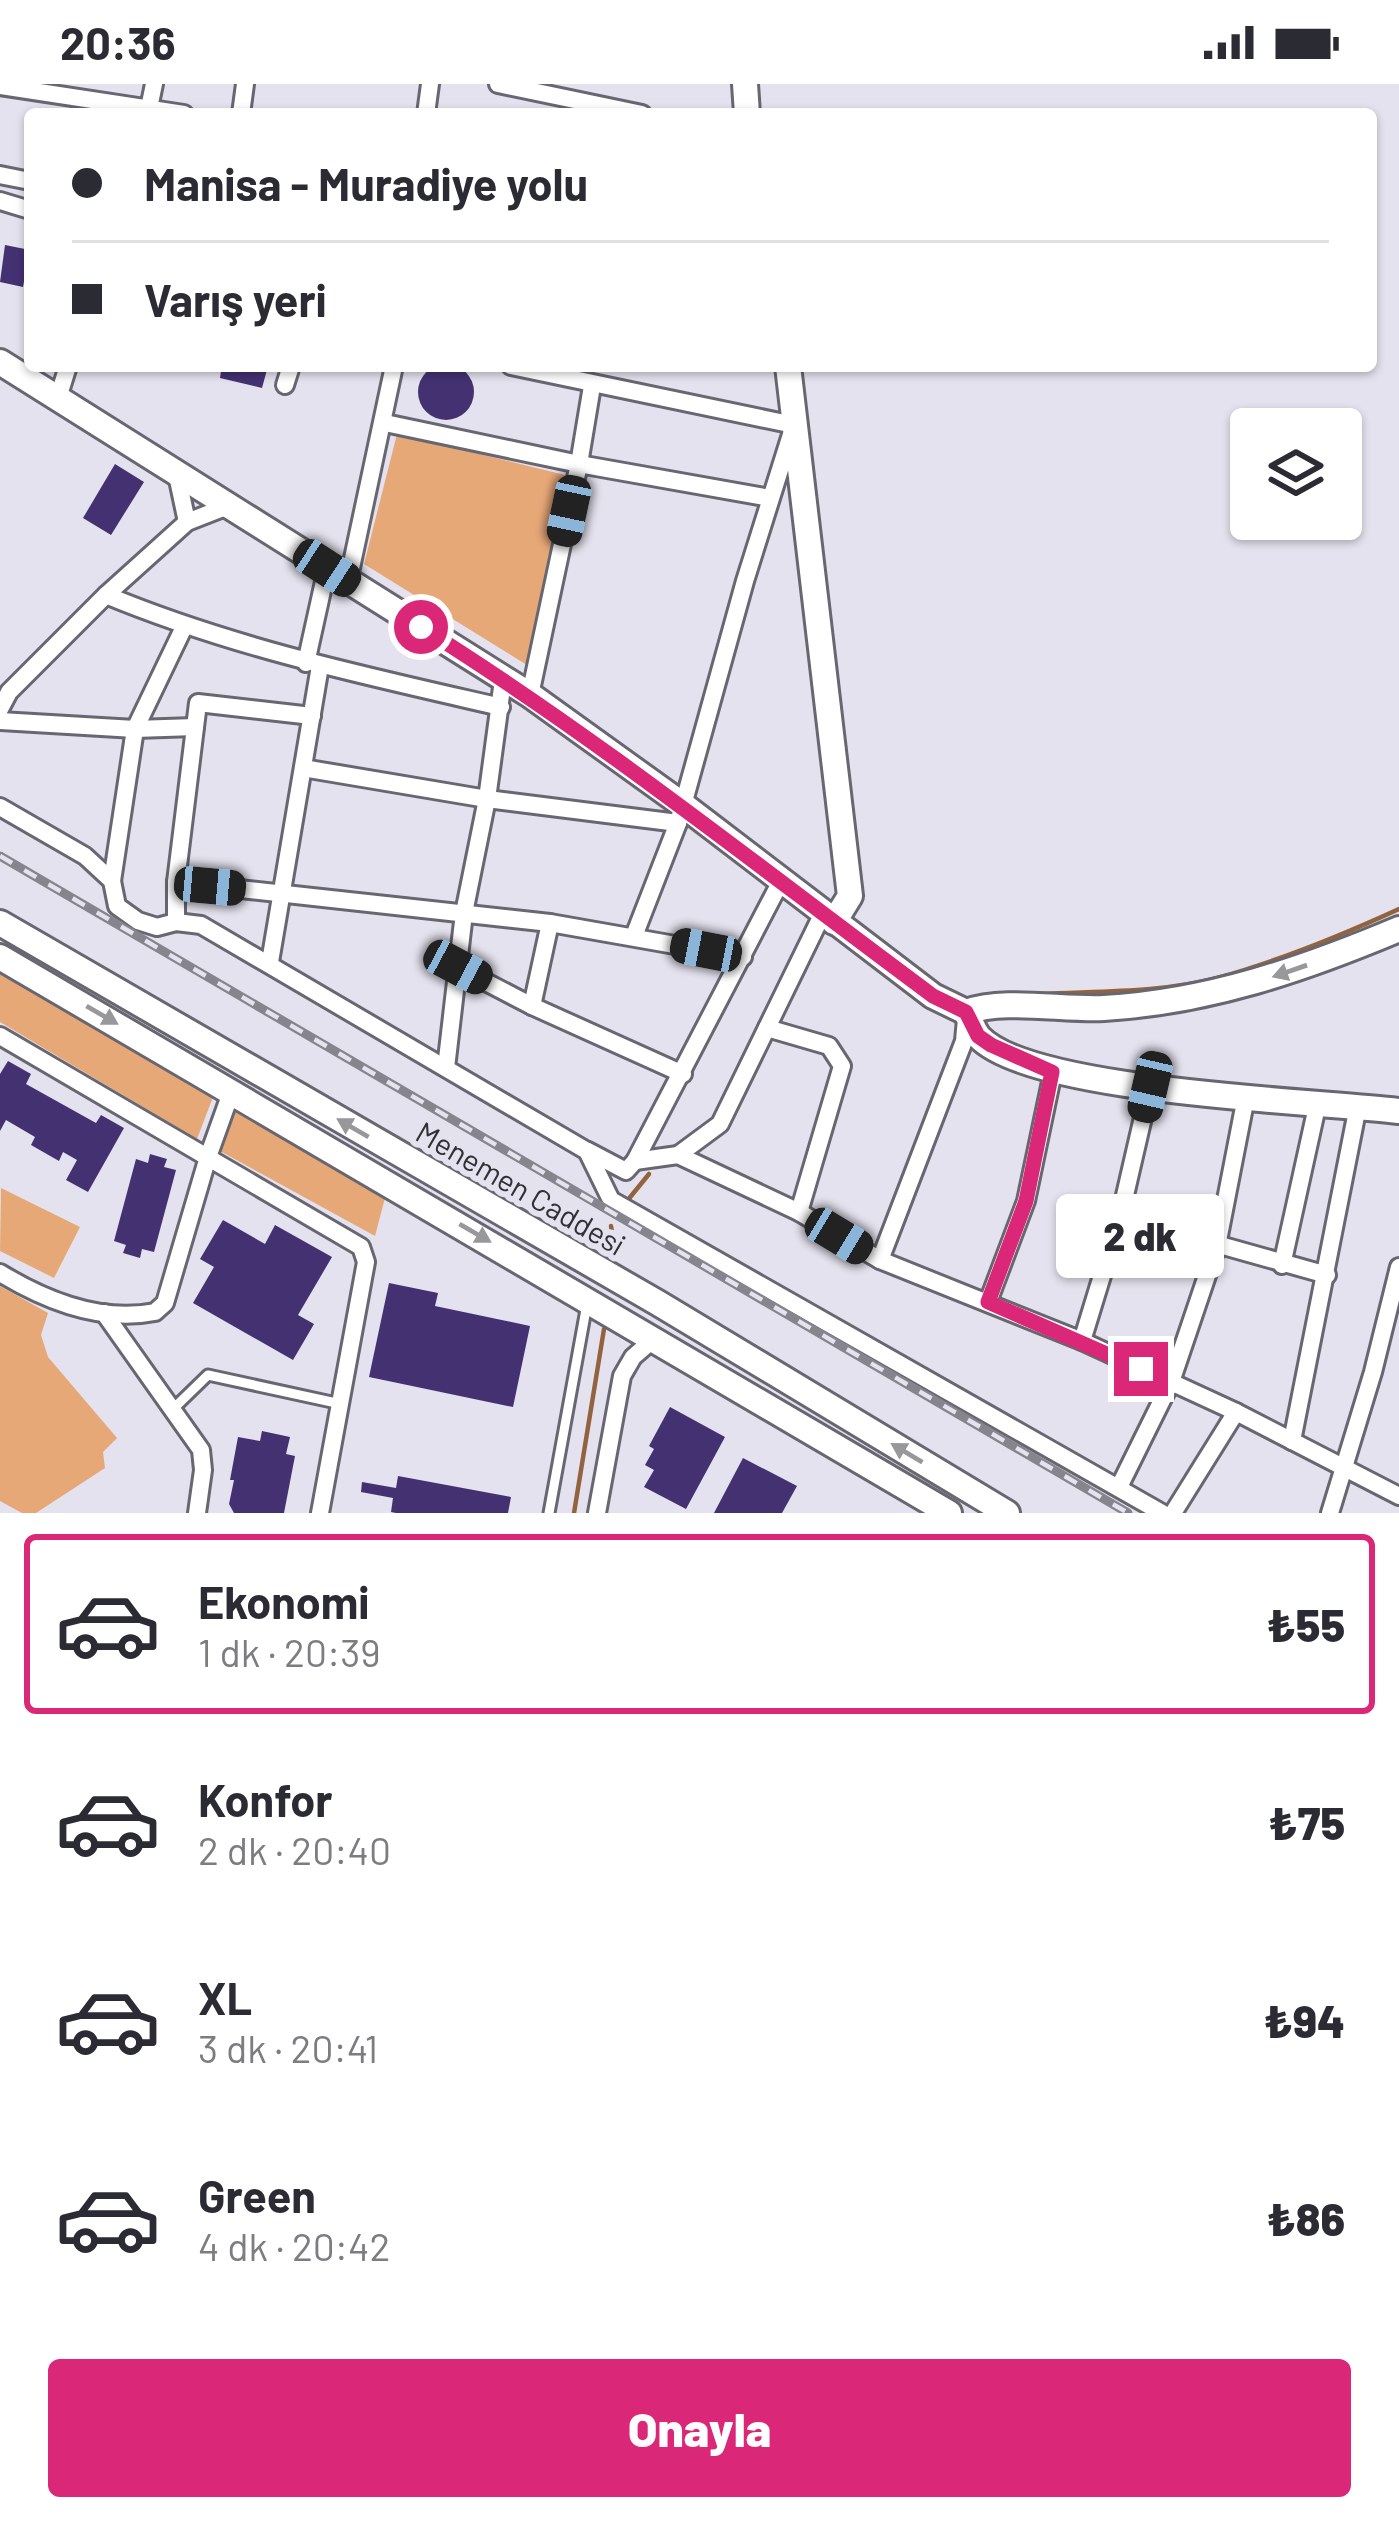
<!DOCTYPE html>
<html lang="tr">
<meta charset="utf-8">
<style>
:root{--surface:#fff;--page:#f7f7f7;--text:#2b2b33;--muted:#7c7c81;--line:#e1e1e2;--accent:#db2777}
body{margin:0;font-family:Barlow,sans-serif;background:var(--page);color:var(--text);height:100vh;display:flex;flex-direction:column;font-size:45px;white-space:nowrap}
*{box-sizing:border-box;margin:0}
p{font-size:39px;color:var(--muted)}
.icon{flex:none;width:66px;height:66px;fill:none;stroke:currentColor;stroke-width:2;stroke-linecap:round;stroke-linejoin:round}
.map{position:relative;height:1429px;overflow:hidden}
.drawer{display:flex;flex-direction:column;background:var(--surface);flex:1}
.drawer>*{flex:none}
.hud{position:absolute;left:24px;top:24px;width:1353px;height:264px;border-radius:12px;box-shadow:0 3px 9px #0004;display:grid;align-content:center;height:264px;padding:0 48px;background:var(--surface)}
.buttons{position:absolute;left:1230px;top:324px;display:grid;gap:24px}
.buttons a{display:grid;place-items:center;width:132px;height:132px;border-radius:12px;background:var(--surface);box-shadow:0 3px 9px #0004;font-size:60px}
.end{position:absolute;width:54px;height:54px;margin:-27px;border:15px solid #db2777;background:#fff;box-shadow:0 0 0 6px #fff}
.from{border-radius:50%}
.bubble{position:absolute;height:84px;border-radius:12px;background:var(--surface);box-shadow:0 3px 9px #0004;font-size:39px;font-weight:800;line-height:84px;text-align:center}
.car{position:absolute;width:36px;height:72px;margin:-36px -18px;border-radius:15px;box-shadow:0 0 9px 3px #0007;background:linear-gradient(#222 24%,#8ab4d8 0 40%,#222 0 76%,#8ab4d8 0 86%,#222 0)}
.hud b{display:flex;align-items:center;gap:42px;height:114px;font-size:45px}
.hud b+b{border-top:3px solid var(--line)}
.hud i{width:30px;height:30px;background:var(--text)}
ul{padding:21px 0 0;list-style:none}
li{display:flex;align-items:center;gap:36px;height:180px;margin:0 24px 18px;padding:0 24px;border:6px solid transparent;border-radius:12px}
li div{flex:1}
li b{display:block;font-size:45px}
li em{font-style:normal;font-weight:800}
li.on{border-color:var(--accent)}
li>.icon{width:108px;height:108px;stroke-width:1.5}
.cta{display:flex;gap:24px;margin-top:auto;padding:24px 48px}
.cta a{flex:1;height:138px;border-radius:12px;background:var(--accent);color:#fff;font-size:48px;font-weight:800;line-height:138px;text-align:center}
.status{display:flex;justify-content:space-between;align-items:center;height:84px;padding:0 60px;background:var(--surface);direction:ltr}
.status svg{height:33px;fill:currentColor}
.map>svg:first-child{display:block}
</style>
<div class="status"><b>20:36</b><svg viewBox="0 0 49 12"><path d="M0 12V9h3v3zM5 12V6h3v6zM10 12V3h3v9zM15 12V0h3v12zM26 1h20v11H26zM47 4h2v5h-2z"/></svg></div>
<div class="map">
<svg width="1399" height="1429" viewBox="0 0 1399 1429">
<rect width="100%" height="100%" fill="#e4e2ee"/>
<g fill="#e7a878">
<path d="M397,350L565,391L527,581L364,480Z"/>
<path d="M0,889L213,1013L197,1055L0,938Z"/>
<path d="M232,1025L385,1114L375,1152L220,1067Z"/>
<path d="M1,1104L80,1143L54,1194L0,1167Z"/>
<path d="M0,1202L48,1229L41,1251L48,1273L117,1354L103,1368L105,1384L36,1429H22L0,1417Z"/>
</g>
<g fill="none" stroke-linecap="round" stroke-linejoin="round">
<g stroke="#92633e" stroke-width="4.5">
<path d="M1041,910C1098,907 1161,909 1217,894C1279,877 1340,852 1399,825"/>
<path d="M627,1117L649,1090"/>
<path d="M611,1142L616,1174"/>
<path d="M574,1429L604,1245"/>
</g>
</g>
<g fill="#443172">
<path d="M5,161L30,166L23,203L0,198Z"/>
<circle cx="446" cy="308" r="28"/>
<path d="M207,282H268L262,304L220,294L221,287Z"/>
<path d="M115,380L144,398L111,451L83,434Z"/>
<path d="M8,977L31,990L26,1000L96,1039L101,1031L124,1044L88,1108L66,1096L77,1076L63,1068L59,1077L31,1061L35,1053L6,1036L0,1047V990Z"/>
<path d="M150,1070L167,1075L164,1083L176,1086L154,1168L142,1165L140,1174L123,1169L126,1161L114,1157L136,1075L148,1079Z"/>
<path d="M223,1136L265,1160L275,1141L332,1173L298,1231L314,1240L293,1276L193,1219L214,1183L200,1175Z"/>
<path d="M389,1199L438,1209L435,1222L530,1242L513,1323L369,1293Z"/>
<path d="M670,1323L725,1353L686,1425L644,1403L654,1386L645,1381L654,1365L649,1362Z"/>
<path d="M262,1347L290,1353L286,1370L295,1372L284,1429H234L229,1420L234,1396H230L238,1353L260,1357Z"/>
<path d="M743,1374L797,1402L782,1429H714Z"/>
<path d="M398,1392L511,1413L508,1429H396L391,1428L393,1414L361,1408L362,1398L396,1404Z"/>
</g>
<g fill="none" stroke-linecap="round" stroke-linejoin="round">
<g stroke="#686670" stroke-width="15">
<g id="lane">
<path d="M173,1325L208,1291L341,1320"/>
<path d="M549,1429L587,1220"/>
</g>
</g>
<g stroke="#686670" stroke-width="22">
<g id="street">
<path d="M498,0L642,30"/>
<path d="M0,2L184,30"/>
<path d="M148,29L154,0"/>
<path d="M241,30L245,0"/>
<path d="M426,30L430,0"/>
<path d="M0,91L30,97"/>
<path d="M0,117L30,126"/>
<path d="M511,282L794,341L745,497L678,739L634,852"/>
<path d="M285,301L291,282"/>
<path d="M58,314L68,282"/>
<path d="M385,339L579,380L770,414"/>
<path d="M177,391L187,438"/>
<path d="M348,498L394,282"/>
<path d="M106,511C234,564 366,592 501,623"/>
<path d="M306,579L327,484"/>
<path d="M530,611L579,380L592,302"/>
<path d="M0,625L9,608L106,511L187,438L228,422"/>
<path d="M0,637L135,645L195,643"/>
<path d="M303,684L487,715L678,739"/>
<path d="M0,723L85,772L112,797L117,822L138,837L157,843L176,838L201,841L587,1067L611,1116L1162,1429"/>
<path d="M112,797L135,645L184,543"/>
<path d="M176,798L550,839L743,873"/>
<path d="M176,838V798L198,619L312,632"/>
<path d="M270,878L320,582"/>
<path d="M457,883L532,922L683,990"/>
<path d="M532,922L550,839"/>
<path d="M767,944L829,962L842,982L799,1128"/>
<path d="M0,952L361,1163L366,1178L320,1429"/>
<path d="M446,984L464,829L487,715L503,596"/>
<path d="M588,1067L626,1087L635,1077L781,797"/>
<path d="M678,1071L720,1040L823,829"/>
<path d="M635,1077L678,1071L799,1128L880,1176L1082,1257L1236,1328L1399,1412"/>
<path d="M1120,1133L1327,1191"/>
<path d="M880,1176L964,957L966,935"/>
<path d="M1282,1181L1318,1018"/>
<path d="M0,1189C46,1217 100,1239 155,1228L165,1219L208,1073L232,1006"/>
<path d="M988,1218L1026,1117L1053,988"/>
<path d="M104,1229L201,1366L203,1386L197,1429"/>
<path d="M1082,1257L1120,1133L1150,1003"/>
<path d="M1292,1357L1358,1022"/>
<path d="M1119,1403L1171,1298L1217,1162L1246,1013"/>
<path d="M597,1429L622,1292L633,1273L655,1254"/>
<path d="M1173,1429L1236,1328"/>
<path d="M1330,1429L1373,1288L1399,1183"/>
</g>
</g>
<g stroke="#686670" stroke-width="30">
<g id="secondary">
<path d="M745,0L747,30"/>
<path d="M0,278L530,611L683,721L933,912L966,928"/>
<path d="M788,282L850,812L834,838"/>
<path d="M0,839L658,1219L1007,1429"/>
<path d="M0,873L949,1429"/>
<path d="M966,928C970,936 974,947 979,953C1031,1008 1316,1017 1399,1027"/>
<path d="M966,928C1004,914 1061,926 1104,924C1208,918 1304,885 1399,845"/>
</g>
</g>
<use href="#lane" stroke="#fff" stroke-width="9"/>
<use href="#street" stroke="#fff" stroke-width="16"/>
<use href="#secondary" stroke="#fff" stroke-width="24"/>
<g stroke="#86848c" stroke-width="9">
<path id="rail" d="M0,772L1128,1429"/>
</g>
<use href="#rail" stroke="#e4e2ee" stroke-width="4.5" stroke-dasharray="14" stroke-linecap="butt"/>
</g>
<defs><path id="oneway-solid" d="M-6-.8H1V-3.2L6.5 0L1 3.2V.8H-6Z" transform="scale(3)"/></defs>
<g fill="#98989a">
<use href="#oneway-solid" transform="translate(1290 887) rotate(161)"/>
<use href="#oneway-solid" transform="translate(102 931) rotate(30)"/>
<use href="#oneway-solid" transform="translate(353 1044) rotate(-150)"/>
<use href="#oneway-solid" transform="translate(475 1149) rotate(30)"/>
<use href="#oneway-solid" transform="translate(907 1369) rotate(-149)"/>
</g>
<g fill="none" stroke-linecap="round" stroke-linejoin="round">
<path stroke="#db2777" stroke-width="15" d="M421,543C600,655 764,787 933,912L966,928L978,952L991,961L1052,988L1026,1117L988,1218L1141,1285"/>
</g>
<g text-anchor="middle" stroke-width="12" stroke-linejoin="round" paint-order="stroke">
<g font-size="30" fill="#313034" stroke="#e4e2ee">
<text transform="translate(520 1105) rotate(30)" y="10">Menemen Caddesi</text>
</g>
</g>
</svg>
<div class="buttons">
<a><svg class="icon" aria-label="layers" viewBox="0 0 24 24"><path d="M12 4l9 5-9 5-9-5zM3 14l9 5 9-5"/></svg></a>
</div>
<i class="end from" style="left:421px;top:543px"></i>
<i class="end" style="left:1141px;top:1285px"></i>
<div class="bubble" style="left:1056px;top:1110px;width:168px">2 dk</div>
<i class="car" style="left:569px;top:427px;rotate:192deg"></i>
<i class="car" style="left:327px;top:484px;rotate:123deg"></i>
<i class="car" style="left:210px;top:802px;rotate:95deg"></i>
<i class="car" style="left:706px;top:866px;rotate:281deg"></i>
<i class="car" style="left:458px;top:883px;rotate:118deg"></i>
<i class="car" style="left:1150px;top:1003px;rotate:193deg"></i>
<i class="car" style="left:839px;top:1152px;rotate:121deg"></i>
<div class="hud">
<b><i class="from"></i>Manisa - Muradiye yolu</b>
<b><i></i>Varış yeri</b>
</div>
</div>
<section class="drawer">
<ul>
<li class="on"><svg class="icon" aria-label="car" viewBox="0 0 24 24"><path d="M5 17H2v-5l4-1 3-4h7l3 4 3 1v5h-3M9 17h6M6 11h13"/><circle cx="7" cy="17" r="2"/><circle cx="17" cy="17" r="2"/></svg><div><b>Ekonomi</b><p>1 dk · 20:39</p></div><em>₺55</em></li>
<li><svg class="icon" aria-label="car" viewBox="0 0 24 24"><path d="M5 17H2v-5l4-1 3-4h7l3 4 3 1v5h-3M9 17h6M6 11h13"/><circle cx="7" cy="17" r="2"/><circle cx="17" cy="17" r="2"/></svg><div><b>Konfor</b><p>2 dk · 20:40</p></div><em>₺75</em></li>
<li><svg class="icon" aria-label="car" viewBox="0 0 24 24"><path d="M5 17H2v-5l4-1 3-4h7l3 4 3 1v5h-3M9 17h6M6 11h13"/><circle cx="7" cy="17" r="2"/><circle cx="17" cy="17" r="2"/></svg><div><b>XL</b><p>3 dk · 20:41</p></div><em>₺94</em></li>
<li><svg class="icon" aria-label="car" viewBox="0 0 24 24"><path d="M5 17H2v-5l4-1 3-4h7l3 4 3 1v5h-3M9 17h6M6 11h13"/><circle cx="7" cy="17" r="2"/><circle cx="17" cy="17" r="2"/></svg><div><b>Green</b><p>4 dk · 20:42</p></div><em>₺86</em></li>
</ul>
<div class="cta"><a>Onayla</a></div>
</section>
